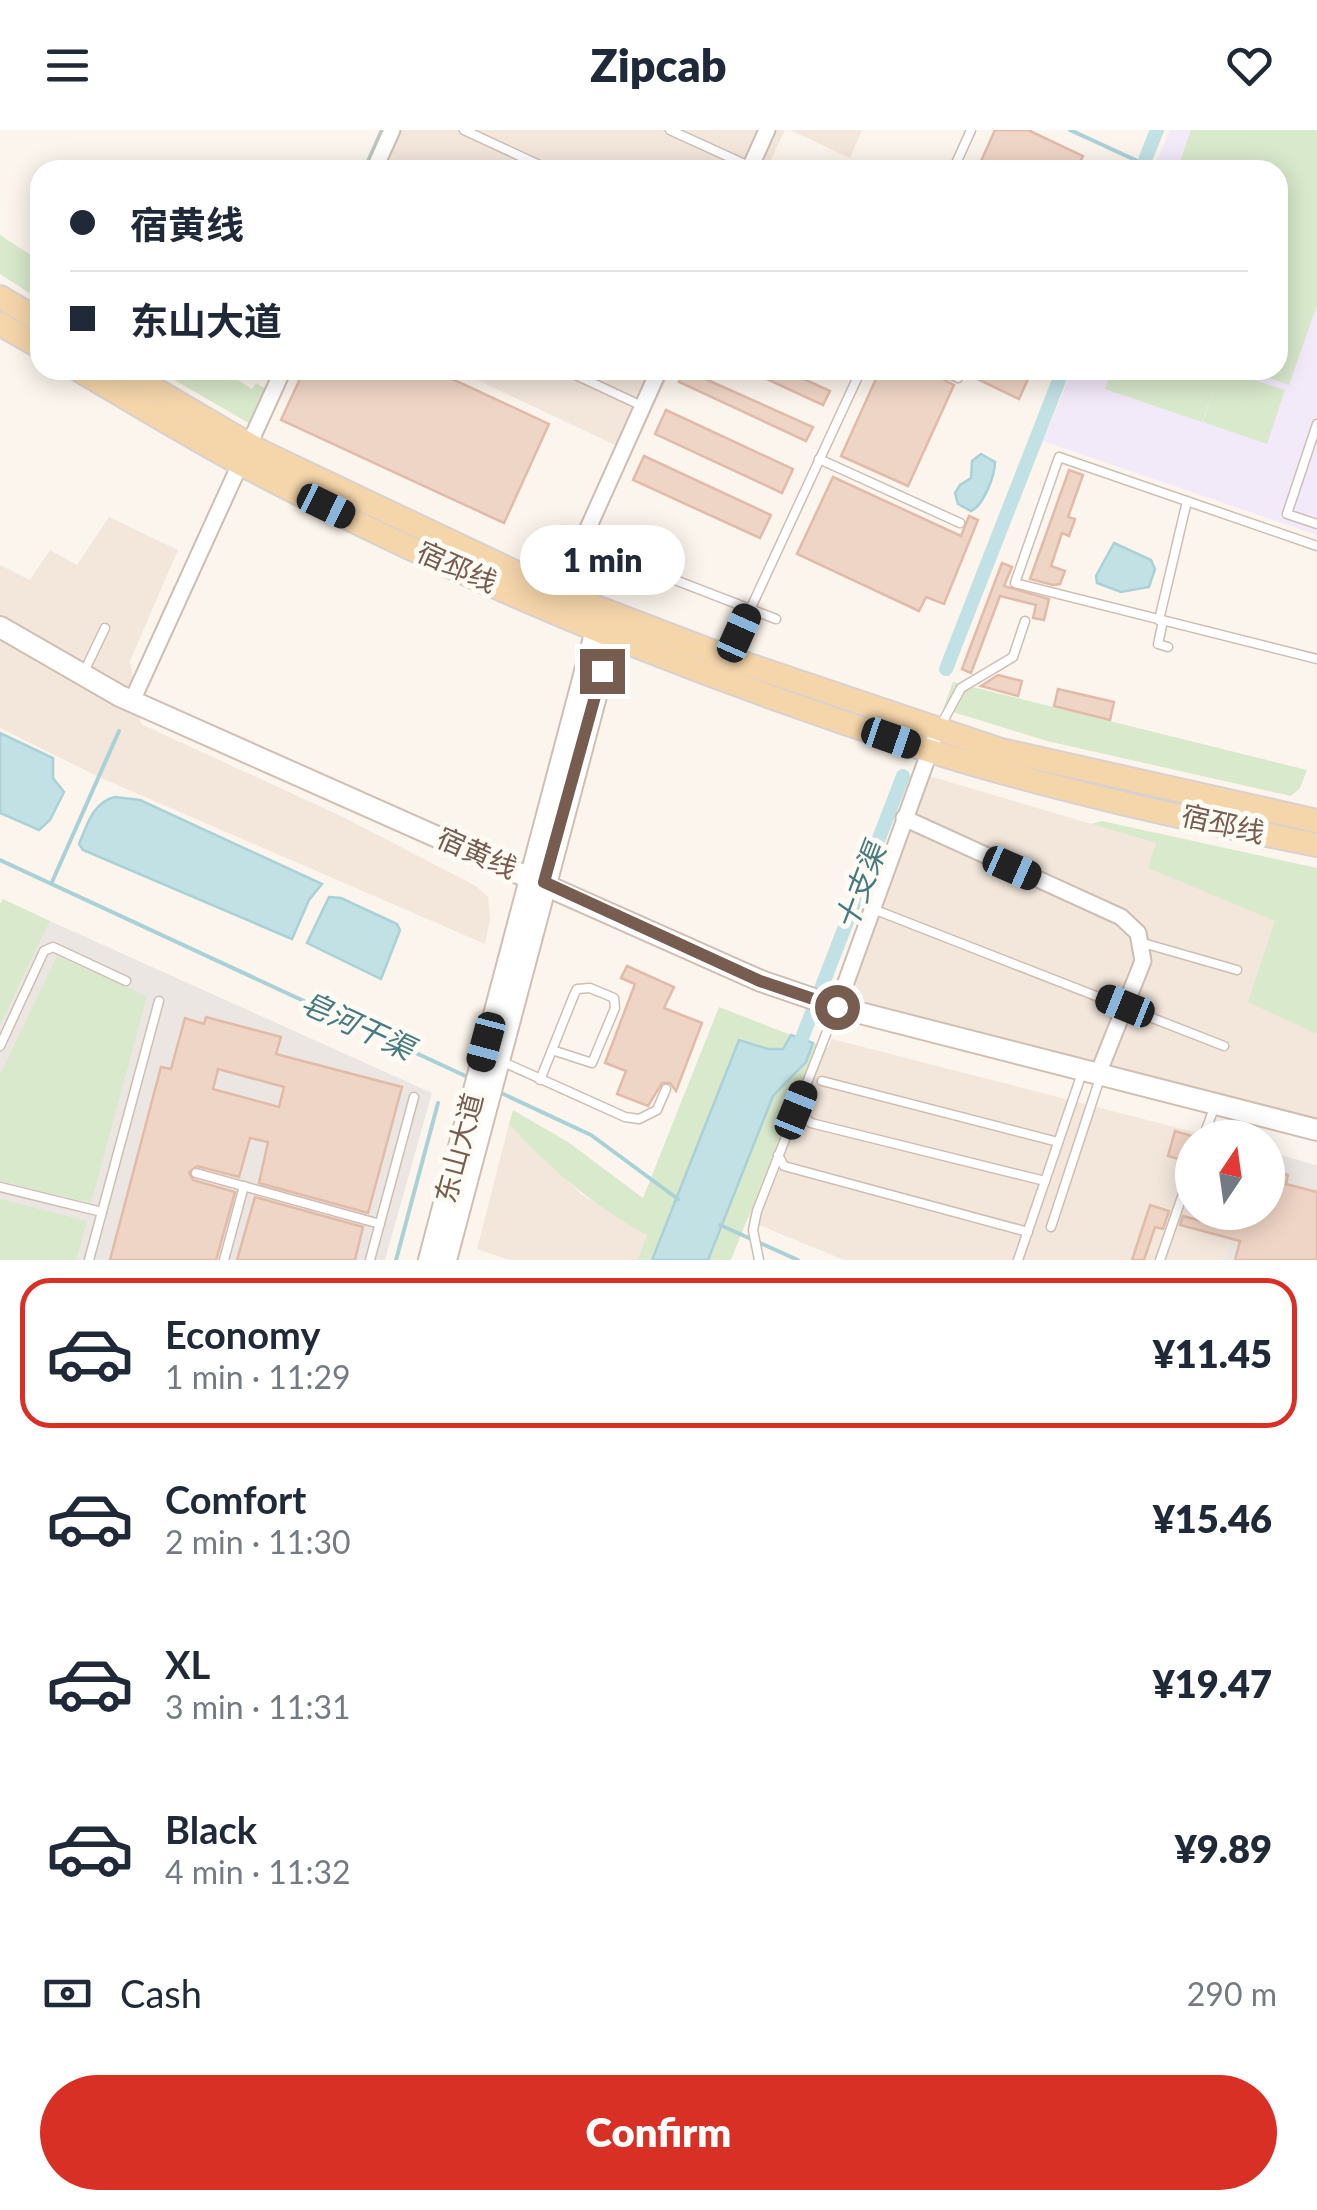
<!DOCTYPE html>
<meta charset="utf-8">
<style>
:root{--surface:#fff;--page:#f6f6f7;--text:#1f2937;--muted:#747a83;--line:#e0e1e3;--accent:#d93025}
body{margin:0;font-family:Lato,"Noto Sans SC",sans-serif;background:var(--page);color:var(--text);height:100vh;display:flex;flex-direction:column;font-size:38px;white-space:nowrap}
*{box-sizing:border-box;margin:0}
p{font-size:32px;color:var(--muted)}
.icon{flex:none;width:55px;height:55px;fill:none;stroke:currentColor;stroke-width:2;stroke-linecap:round;stroke-linejoin:round}
.map{position:relative;height:1130px;overflow:hidden}
.sheet{display:flex;flex-direction:column;background:var(--surface);flex:1}
.sheet>*{flex:none}
.top-card{position:absolute;left:30px;top:30px;width:1258px;height:220px;border-radius:30px;box-shadow:0 5px 25px #0003;display:grid;align-content:center;height:220px;padding:0 40px;background:var(--surface)}
.needle{width:65px;rotate:13deg}
.fabs{position:absolute;left:1175px;top:990px;display:grid;gap:20px}
.fabs a{display:grid;place-items:center;width:110px;height:110px;border-radius:50%;background:var(--surface);box-shadow:0 5px 25px #0003;font-size:50px}
.end{position:absolute;width:45px;height:45px;margin:-22px;border:12px solid #775c50;background:#fff;box-shadow:0 0 0 5px #fff}
.from{border-radius:50%}
.bubble{position:absolute;height:70px;border-radius:35px;background:var(--surface);box-shadow:0 5px 25px #0003;font-size:32px;font-weight:800;line-height:70px;text-align:center}
.car{position:absolute;width:30px;height:60px;margin:-30px -15px;border-radius:12px;box-shadow:0 0 8px 2px #0007;background:linear-gradient(#222 24%,#8ab4d8 0 40%,#222 0 76%,#8ab4d8 0 86%,#222 0)}
.top-card b{display:flex;align-items:center;gap:35px;height:95px;font-size:38px}
.top-card b+b{border-top:2px solid var(--line)}
.top-card i{width:25px;height:25px;background:var(--text)}
ul{padding:18px 0 0;list-style:none}
li{display:flex;align-items:center;gap:30px;height:150px;margin:0 20px 15px;padding:0 20px;border:5px solid transparent;border-radius:30px}
li div{flex:1}
li b{display:block;font-size:38px}
li em{font-style:normal;font-weight:800}
li.selected{border-color:var(--accent)}
li>.icon{width:90px;height:90px;stroke-width:1.5}
.pay{display:flex;align-items:center;gap:25px;height:110px;padding:0 40px;font-size:38px}
.pay p{margin-inline-start:auto}
.action{display:flex;gap:20px;margin-top:auto;padding:20px 40px}
.action a{flex:1;height:115px;border-radius:60px;background:var(--accent);color:#fff;font-size:40px;font-weight:800;line-height:115px;text-align:center}
header{display:flex;justify-content:space-between;align-items:center;height:130px;padding:0 40px;background:var(--surface);font-size:45px;font-weight:800}
.map>svg:first-child{display:block}
</style>
<header><svg class="icon" aria-label="menu" viewBox="0 0 24 24"><path d="M4 6h16M4 12h16M4 18h16"/></svg>Zipcab<svg class="icon" aria-label="heart" viewBox="0 0 24 24"><path d="M12 20l-8-8c-3-5 5-10 8-4 3-6 11-1 8 4z"/></svg></header>
<div class="map">
<svg width="1317" height="1130" viewBox="0 0 1317 1130">
<rect width="100%" height="100%" fill="#fcf5ed"/>
<g fill="#f3e7dc">
<path d="M402,0H785L766,40H383Z"/>
<path d="M790,0H862L850,28Z"/>
<path d="M456,240H671L632,323Z"/>
<path d="M109,387L178,420L130,531L141,594L341,686L476,756L488,767L490,790L485,814L99,647L0,598V435L30,450L50,420L77,435Z"/>
<path d="M919,643L1156,713L1149,738L1276,791L1249,871L1317,904V990L838,868Z"/>
<path d="M832,909L1213,1007L1192,1008V1082L1240,1083L1224,1130H844L759,1095L747,1087L791,979L819,938Z"/>
<path d="M509,994L581,1064L647,1105L637,1130H509L477,1119Z"/>
</g>
<g fill="#ece6e2">
<path d="M50,791L432,963L385,1130H0V896Z"/>
<path d="M1268,1022L1317,1035V1130H1224L1240,1083L1268,1082Z"/>
</g>
<path fill="#f2e9f9" d="M1170,0H1317V405L1043,311L1072,240H1278V40H1153Z"/>
<g fill="#d9e9cc">
<path d="M1191,0H1317V175L1289,255L1245,240H1278V40H1177Z"/>
<path d="M0,105L40,131V170L0,144Z"/>
<path d="M157,240H221L252,259L256,253L269,261L252,295Z"/>
<path d="M1112,240H1225L1285,260L1267,314L1203,292L1214,258L1202,292L1105,259Z"/>
<path d="M953,552L1307,640L1300,658L1291,666L1047,611L943,579Z"/>
<path d="M1102,691L1317,738V904L1248,872L1275,791L1148,738L1156,713L1091,694Z"/>
<path d="M3,769L50,791L0,896V774Z"/>
<path d="M57,826L147,866L91,1073L0,1051V945Z"/>
<path d="M719,877L791,905L783,919H768L739,910L652,1130H637L647,1105C593,1076 550,1039 509,994L513,980L568,1012L643,1068Z"/>
<path d="M813,913L828,918L819,938L791,979L731,1130H708L773,966L806,932Z"/>
<path d="M0,1069L87,1091L76,1130H0Z"/>
</g>
<g fill="#c2e1e5" stroke="#a9d1d6" stroke-width="2.5">
<path d="M981,324L995,332C995,346 983,376 971,381L958,374L955,363L960,355L971,348L972,331Z"/>
<path d="M1114,413L1151,430L1155,439L1149,457L1121,462L1097,453L1096,446Z"/>
<path d="M0,603L53,628V648L64,662L50,690L39,700L0,683Z"/>
<path d="M115,667L140,670L322,754L309,770L292,809L83,720L79,714C87,695 93,672 115,667Z"/>
<path d="M329,767L341,768L397,794L400,800L381,849L307,813Z"/>
<path d="M791,905L813,913L806,932L773,966L708,1130H652L739,910L768,919H783Z"/>
</g>
<g fill="none" stroke-linecap="round" stroke-linejoin="round">
<g stroke="#a9d1d6" stroke-width="4">
<path d="M1070,0L1144,34"/>
<path d="M364,40L382,0"/>
<path d="M0,730L472,949"/>
<path d="M52,752L119,601"/>
<path d="M499,962L591,1005L678,1069"/>
<path d="M720,1095L798,1130"/>
<path d="M396,1130L438,973"/>
</g>
<g stroke="#c2e1e5" stroke-width="14">
<path d="M1141,40L1157,0"/>
<path d="M946,539L1063,240"/>
<path d="M793,924L799,916L903,646"/>
</g>
</g>
<g fill="#efd5c6" stroke="#e1bba8" stroke-width="2.5" fill-rule="evenodd">
<path d="M995,0H1028L1083,26L1076,40H977Z"/>
<path d="M304,240H433L549,294L504,393L281,290Z"/>
<path d="M685,240L813,297L806,311L679,252Z"/>
<path d="M747,240H785L830,261L823,275Z"/>
<path d="M880,240H934L937,246L954,255L908,356L841,326Z"/>
<path d="M959,240H1032L1019,269Z"/>
<path d="M666,280L793,339L782,363L655,304Z"/>
<path d="M644,326L771,385L760,408L633,350Z"/>
<path d="M1069,340L1083,345L1068,387L1075,389L1069,406L1062,403L1051,436L1065,441L1060,454L1053,455L1030,449Z"/>
<path d="M833,347L961,406L969,386L978,390L944,474L926,467L919,481L797,424Z"/>
<path d="M1002,433L1012,437L1004,456L1049,469L1044,490L1033,488L1036,475L1000,466L971,543L962,539Z"/>
<path d="M998,545L1022,551L1018,566L981,556Z"/>
<path d="M1058,559L1114,572L1110,590L1054,576Z"/>
<path d="M627,836L674,857L664,878L702,893L676,961L670,953H662L648,976L617,964L626,941L605,933L635,854L621,848Z"/>
<path d="M206,887L281,907L276,924L402,957L368,1083L259,1053L268,1012L250,1008L239,1047L197,1036L189,1042L193,1050L235,1062L216,1130H110L161,937L171,939L185,888L204,894ZM218,939L284,957L279,977L213,959Z"/>
<path d="M1175,1001L1192,1006L1185,1031L1168,1026Z"/>
<path d="M1268,1040L1288,1045L1286,1054L1317,1062V1130H1235L1240,1111L1180,1095L1183,1086L1216,1095L1218,1089L1244,1096L1247,1082H1268Z"/>
<path d="M255,1067L363,1097L355,1130H237Z"/>
<path d="M1150,1075L1169,1081L1163,1099L1155,1097L1144,1130H1132Z"/>
</g>
<g fill="none" stroke-linecap="round" stroke-linejoin="round">
<g stroke="#cebeb2" stroke-width="11">
<g id="service">
<path d="M464,0L550,40"/>
<path d="M670,0L751,37"/>
<path d="M953,40L971,0"/>
<path d="M565,240L642,276"/>
<path d="M941,240L958,248"/>
<path d="M1317,294L1287,384L1317,394"/>
<path d="M819,329L960,393"/>
<path d="M1317,416L1059,327L1015,453L1317,529"/>
<path d="M578,430L591,423L613,426L776,489"/>
<path d="M1159,490L1187,371"/>
<path d="M1163,491L1158,514L1168,517"/>
<path d="M730,523L861,240"/>
<path d="M83,544L105,498"/>
<path d="M941,595L961,558L1013,527L1025,491"/>
<path d="M873,779L1224,916"/>
<path d="M1143,813L1237,840"/>
<path d="M0,916L44,821L53,817L126,851"/>
<path d="M501,931L625,987L639,989L657,980L666,959"/>
<path d="M540,950L574,865L577,859L590,858L614,868L615,878L592,933L552,920"/>
<path d="M822,951L1058,1012"/>
<path d="M796,980L811,993L1045,1051"/>
<path d="M1203,1008L1214,978"/>
<path d="M778,1025L784,1036L1028,1102"/>
<path d="M196,1043L380,1094"/>
<path d="M0,1057L102,1082"/>
<path d="M1051,1097L1101,945"/>
<path d="M89,1130L159,871"/>
<path d="M224,1130L244,1056"/>
<path d="M370,1130L414,967"/>
<path d="M759,1130L753,1100L757,1081L835,881"/>
<path d="M1018,1130L1083,940"/>
<path d="M1160,1130L1192,1038"/>
</g>
</g>
<g stroke="#cebeb2" stroke-width="19">
<g id="minor">
<path d="M374,40L392,0"/>
<path d="M749,40L767,0"/>
<path d="M559,463L659,240"/>
<path d="M132,571L283,240"/>
<path d="M904,688L1121,787L1138,803L1143,831L1098,944"/>
<path d="M837,877L933,612"/>
</g>
</g>
<g stroke="#d1beb1" stroke-width="24">
<g id="secondary">
<path d="M0,497L120,566L761,851L837,877L1317,1000"/>
<path d="M429,1130L596,500"/>
<path d="M446,1130L612,506"/>
</g>
</g>
<g stroke="#d9d1ce" stroke-width="26">
<g id="primary">
<path d="M0,167L40,191"/>
<path d="M0,194L40,217"/>
<path d="M79,240C133,272 187,305 243,335C461,450 692,545 927,620C1054,660 1187,689 1317,715"/>
<path d="M122,240L262,322L559,463L740,532L1001,620L1317,691"/>
</g>
</g>
<use href="#service" stroke="#fff" stroke-width="8"/>
<use href="#minor" stroke="#fff" stroke-width="15"/>
<use href="#secondary" stroke="#fff" stroke-width="20"/>
<use href="#primary" stroke="#f5d6ab" stroke-width="22"/>
</g>
<g fill="none" stroke-linecap="round" stroke-linejoin="round">
<path stroke="#775c50" stroke-width="12" d="M602,541L544,752L760,851L837,877"/>
</g>
<g text-anchor="middle" stroke-width="10" stroke-linejoin="round" paint-order="stroke">
<g font-size="28" fill="#775c50" stroke="#fefaf4">
<text transform="translate(457 437) rotate(24)" y="10">宿邳线</text>
<text transform="translate(1223 694) rotate(13)" y="10">宿邳线</text>
<text transform="translate(477 723) rotate(24)" y="10">宿黄线</text>
<text transform="translate(459 1018) rotate(-75)" y="10">东山大道</text>
</g>
<g font-size="30" font-style="italic" fill="#477a81" stroke="#fefaf4">
<text transform="translate(861 757) rotate(-69)" y="10">十支渠</text>
<text transform="translate(357 896) rotate(25)" y="10">皂河干渠</text>
</g>
</g>
</svg>
<div class="fabs">
<a><svg class="needle" viewBox="-14 -14 28 28"><path d="M0-13l5 13h-10z" fill="#e53935"/><path d="M0 13l5-13h-10z" fill="#747a83"/></svg></a>
</div>
<i class="end from" style="left:837px;top:877px"></i>
<i class="end" style="left:602px;top:541px"></i>
<div class="bubble" style="left:520px;top:395px;width:165px">1 min</div>
<i class="car" style="left:326px;top:376px;rotate:116deg"></i>
<i class="car" style="left:739px;top:503px;rotate:24deg"></i>
<i class="car" style="left:891px;top:608px;rotate:109deg"></i>
<i class="car" style="left:1012px;top:738px;rotate:114deg"></i>
<i class="car" style="left:1125px;top:876px;rotate:292deg"></i>
<i class="car" style="left:486px;top:912px;rotate:195deg"></i>
<i class="car" style="left:796px;top:980px;rotate:22deg"></i>
<div class="top-card">
<b><i class="from"></i>宿黄线</b>
<b><i></i>东山大道</b>
</div>
</div>
<section class="sheet">
<ul>
<li class="selected"><svg class="icon" aria-label="car" viewBox="0 0 24 24"><path d="M5 17H2v-5l4-1 3-4h7l3 4 3 1v5h-3M9 17h6M6 11h13"/><circle cx="7" cy="17" r="2"/><circle cx="17" cy="17" r="2"/></svg><div><b>Economy</b><p>1 min · 11:29</p></div><em>¥11.45</em></li>
<li><svg class="icon" aria-label="car" viewBox="0 0 24 24"><path d="M5 17H2v-5l4-1 3-4h7l3 4 3 1v5h-3M9 17h6M6 11h13"/><circle cx="7" cy="17" r="2"/><circle cx="17" cy="17" r="2"/></svg><div><b>Comfort</b><p>2 min · 11:30</p></div><em>¥15.46</em></li>
<li><svg class="icon" aria-label="car" viewBox="0 0 24 24"><path d="M5 17H2v-5l4-1 3-4h7l3 4 3 1v5h-3M9 17h6M6 11h13"/><circle cx="7" cy="17" r="2"/><circle cx="17" cy="17" r="2"/></svg><div><b>XL</b><p>3 min · 11:31</p></div><em>¥19.47</em></li>
<li><svg class="icon" aria-label="car" viewBox="0 0 24 24"><path d="M5 17H2v-5l4-1 3-4h7l3 4 3 1v5h-3M9 17h6M6 11h13"/><circle cx="7" cy="17" r="2"/><circle cx="17" cy="17" r="2"/></svg><div><b>Black</b><p>4 min · 11:32</p></div><em>¥9.89</em></li>
</ul>
<div class="pay"><svg class="icon" aria-label="cash" viewBox="0 0 24 24"><path d="M3 7h18v10H3z"/><circle cx="12" cy="12" r="2"/></svg>Cash<p>290 m</p></div>
<div class="action"><a>Confirm</a></div>
</section>
